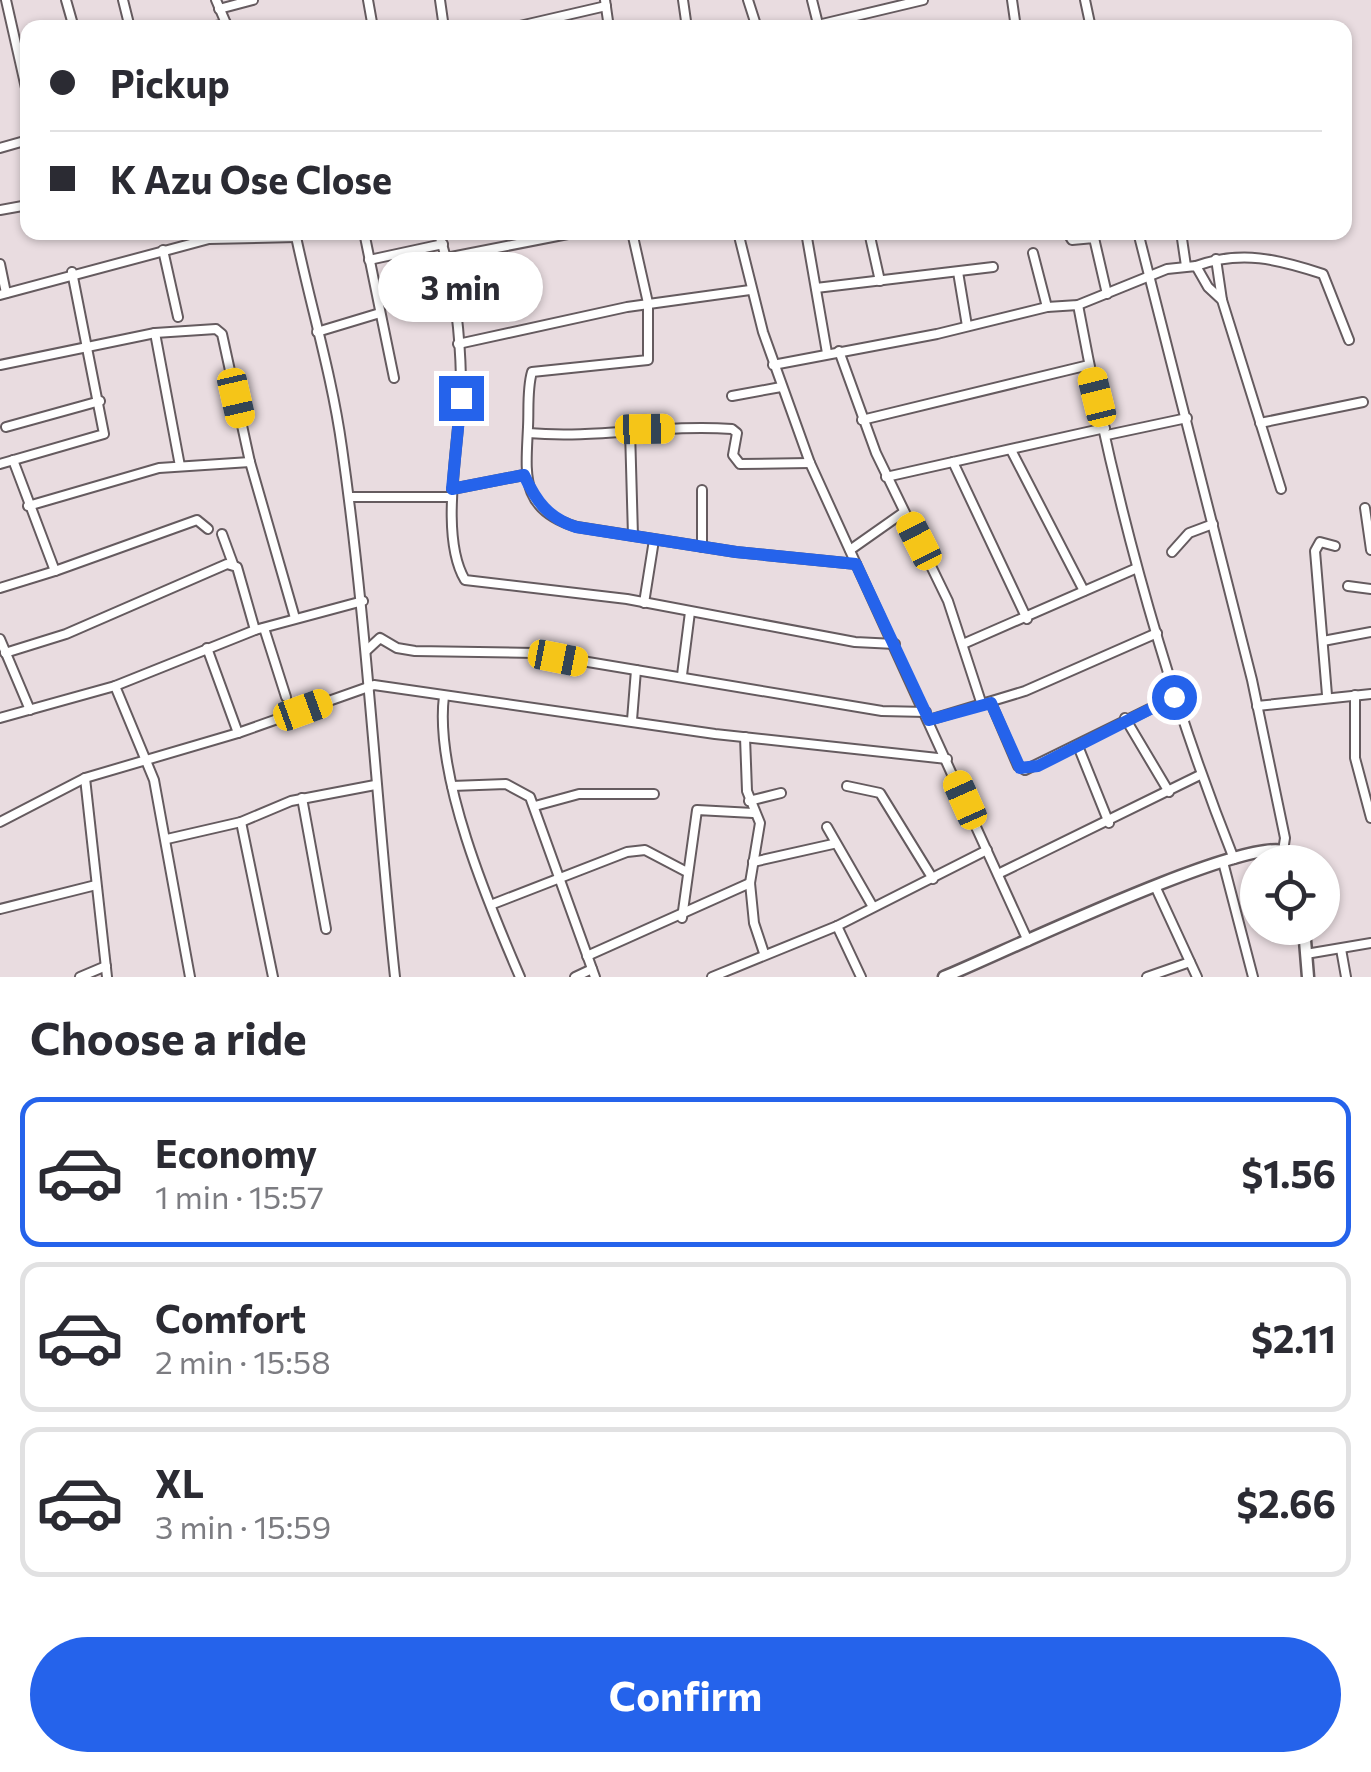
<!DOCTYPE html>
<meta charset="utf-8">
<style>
:root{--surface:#fff;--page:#f7f7f7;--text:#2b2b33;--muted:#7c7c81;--line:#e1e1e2;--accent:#2563eb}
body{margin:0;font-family:Commissioner,sans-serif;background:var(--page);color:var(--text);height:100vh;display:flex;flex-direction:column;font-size:38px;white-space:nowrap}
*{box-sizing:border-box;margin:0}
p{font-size:32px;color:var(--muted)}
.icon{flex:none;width:55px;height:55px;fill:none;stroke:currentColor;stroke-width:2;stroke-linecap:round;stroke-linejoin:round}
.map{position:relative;height:977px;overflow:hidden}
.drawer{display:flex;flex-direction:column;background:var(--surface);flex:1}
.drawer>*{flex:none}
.banner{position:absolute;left:20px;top:20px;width:1332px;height:220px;border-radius:20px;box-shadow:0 2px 8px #0004;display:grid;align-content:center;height:220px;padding:0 30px;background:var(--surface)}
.buttons{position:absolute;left:1240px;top:845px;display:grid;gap:20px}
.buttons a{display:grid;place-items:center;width:100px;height:100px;border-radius:50%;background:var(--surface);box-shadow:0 2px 8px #0004;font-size:50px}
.end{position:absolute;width:45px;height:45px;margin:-22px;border:12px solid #2563eb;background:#fff;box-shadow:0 0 0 5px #fff}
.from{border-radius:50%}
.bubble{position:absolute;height:70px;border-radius:35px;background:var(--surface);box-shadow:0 2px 8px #0004;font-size:32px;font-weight:700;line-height:70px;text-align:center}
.car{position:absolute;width:30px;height:60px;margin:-30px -15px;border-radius:12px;box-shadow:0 0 8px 2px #0007;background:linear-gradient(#f5c518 24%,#345 0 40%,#f5c518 0 76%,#345 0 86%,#f5c518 0)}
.banner b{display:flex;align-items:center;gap:35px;height:95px;font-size:38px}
.banner b+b{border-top:2px solid var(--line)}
.banner i{width:25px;height:25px;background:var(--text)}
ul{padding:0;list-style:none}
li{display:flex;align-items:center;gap:30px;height:150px;margin:0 20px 15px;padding:0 10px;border:5px solid var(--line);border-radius:20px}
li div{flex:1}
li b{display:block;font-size:38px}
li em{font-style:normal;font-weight:700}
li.on{border-color:var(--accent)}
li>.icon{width:90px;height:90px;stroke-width:1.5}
h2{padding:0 30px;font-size:45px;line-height:120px}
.cta{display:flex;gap:20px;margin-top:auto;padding:20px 30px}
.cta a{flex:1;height:115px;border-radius:60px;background:var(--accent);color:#fff;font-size:40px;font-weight:700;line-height:115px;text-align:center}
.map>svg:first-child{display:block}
</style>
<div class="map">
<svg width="1371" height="977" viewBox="0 0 1371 977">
<rect width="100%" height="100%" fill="#e9dce0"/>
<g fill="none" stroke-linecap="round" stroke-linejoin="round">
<g stroke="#655b5f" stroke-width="12">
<g id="street">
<path d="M6,0L28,97"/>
<path d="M66,0L74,28"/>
<path d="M123,0L130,28"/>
<path d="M216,0L228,28"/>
<path d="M368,0L373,28"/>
<path d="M440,0L444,28"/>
<path d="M605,0L609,28"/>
<path d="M683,0L687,28"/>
<path d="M748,0L757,28"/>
<path d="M812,0L819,28"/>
<path d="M1012,0L1016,28"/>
<path d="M1085,0L1091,28"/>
<path d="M219,9L253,0"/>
<path d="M818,25L923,0"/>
<path d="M205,28L227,24"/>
<path d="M511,28L606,6"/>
<path d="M0,148L28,140"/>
<path d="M0,210L28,205"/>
<path d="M295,232C310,304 332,375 342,448C367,623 376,800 395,977"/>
<path d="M364,232L394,378"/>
<path d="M438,232C454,277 460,332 461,379C462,433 437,533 465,580L627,599L855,642L895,644"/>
<path d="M632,232L648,303V360L532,372C527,389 529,409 528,427C526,474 519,510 577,527L736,552L856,564"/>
<path d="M738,232L763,332L810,463L1028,941"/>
<path d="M806,232L827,353"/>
<path d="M869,232L880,281"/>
<path d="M1067,232L1072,240L1094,238L1107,294"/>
<path d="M1138,232L1252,680L1285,838L1283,851"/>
<path d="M1181,232L1186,266"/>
<path d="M163,250L178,317"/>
<path d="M1033,253L1047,307"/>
<path d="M446,258L578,232"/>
<path d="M1216,259L1222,300"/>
<path d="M369,260L443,244"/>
<path d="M0,264L6,293"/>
<path d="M1196,266C1241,250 1278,259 1323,274L1349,340"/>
<path d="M958,272L967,326"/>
<path d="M816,288L993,267"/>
<path d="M0,295L209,239L296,237"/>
<path d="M1078,305C1113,494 1163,681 1234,859"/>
<path d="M317,332L380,313"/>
<path d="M155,333L180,466"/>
<path d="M458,344L627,307L750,290"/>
<path d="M839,351L876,453L948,601L982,705"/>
<path d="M0,365L155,333L216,329L222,334L250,462L295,618"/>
<path d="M773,365L937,334L1047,307L1078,305L1167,269L1196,266L1208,287L1222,300L1281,489"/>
<path d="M732,396L781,387"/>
<path d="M862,420L1089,365"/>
<path d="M1260,423L1363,402"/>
<path d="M6,427L100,401"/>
<path d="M630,430L633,536"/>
<path d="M528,433C597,439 663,424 732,429L737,433L733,455L740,464L810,463"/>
<path d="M1107,435L1187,418"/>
<path d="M1011,450L1084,591"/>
<path d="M13,460L55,571L197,520L208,529"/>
<path d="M953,462L1027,619"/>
<path d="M0,464L104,434L72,272"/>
<path d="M886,477L1105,428"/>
<path d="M452,489L524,475"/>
<path d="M702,490V547"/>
<path d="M349,497H451"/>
<path d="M28,506L159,468L250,462"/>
<path d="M1365,508L1371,550"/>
<path d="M222,534L233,564"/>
<path d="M850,550L904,512"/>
<path d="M1172,552L1189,533L1213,524"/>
<path d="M1348,586L1371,589"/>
<path d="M0,588L55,571"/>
<path d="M644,603L654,540"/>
<path d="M264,628L286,697"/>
<path d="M0,639L30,710"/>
<path d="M1323,641L1371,632"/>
<path d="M963,644L1137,568"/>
<path d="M207,648L238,733"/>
<path d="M367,650L380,638L397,648L415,651L534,653L882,711L926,712"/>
<path d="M5,653L66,634L227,564L237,567L255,630"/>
<path d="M682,675L690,612"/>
<path d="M115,686L154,780L190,977"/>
<path d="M1327,695L1315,551L1320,542L1335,546"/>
<path d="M1355,695V758L1371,818"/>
<path d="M444,696C434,775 488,903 520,977"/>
<path d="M991,703L1018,766L1025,770L1174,697"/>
<path d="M1257,706L1371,694"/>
<path d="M0,718L115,686L255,630L363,601"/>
<path d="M1125,718L1169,792"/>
<path d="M632,720L636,670"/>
<path d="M929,720L1025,691L1157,633"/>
<path d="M745,737L747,791L760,823L750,883L754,923L764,953"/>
<path d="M1078,746L1109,823"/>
<path d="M85,778L107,977"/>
<path d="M452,786L506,784L530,797L595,977"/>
<path d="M847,786L880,793L933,879"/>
<path d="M302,798L326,929"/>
<path d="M749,801L781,793"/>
<path d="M535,806L579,794H654"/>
<path d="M0,822L85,778L238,733L374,685L715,734L947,759"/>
<path d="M241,822L273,977"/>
<path d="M827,827L873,907"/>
<path d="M167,839L241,822L291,801L375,785"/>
<path d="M753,862L833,844"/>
<path d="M1223,862L1253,977"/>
<path d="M998,874L1200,775"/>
<path d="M1155,886L1197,977"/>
<path d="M493,904L627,852L645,850L685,871"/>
<path d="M0,909L96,885"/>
<path d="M682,918L697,810L753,813"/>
<path d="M837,926L861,977"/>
<path d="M1341,949L1346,977"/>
<path d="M1306,954L1371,943"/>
<path d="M587,956L750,883"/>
<path d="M80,977L106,966"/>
<path d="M575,977L592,969"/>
<path d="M712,977L837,926L987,850"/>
<path d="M1147,977L1190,962"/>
</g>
</g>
<g stroke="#655b5f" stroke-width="15">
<g id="secondary">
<path d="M1304,928L1308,977"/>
<path d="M944,977C1000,954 1239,839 1283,851L1293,862"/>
</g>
</g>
<use href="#street" stroke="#fff" stroke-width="8"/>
<use href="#secondary" stroke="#fff" stroke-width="10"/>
</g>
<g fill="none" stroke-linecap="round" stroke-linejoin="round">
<path stroke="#2563eb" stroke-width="12" d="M461,398L452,489L524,475C536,501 548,518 576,527L736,552L856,564L929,720L991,703L1020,768L1038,766L1174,697"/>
</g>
</svg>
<div class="buttons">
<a><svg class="icon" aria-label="locate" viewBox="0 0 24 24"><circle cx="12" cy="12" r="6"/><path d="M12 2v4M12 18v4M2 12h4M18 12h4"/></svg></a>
</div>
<i class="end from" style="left:1174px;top:697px"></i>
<i class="end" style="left:461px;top:398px"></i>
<div class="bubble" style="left:378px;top:252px;width:165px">3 min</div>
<i class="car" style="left:1097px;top:397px;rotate:346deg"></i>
<i class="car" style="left:236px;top:398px;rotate:167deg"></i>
<i class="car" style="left:645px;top:429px;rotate:89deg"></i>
<i class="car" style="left:919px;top:541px;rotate:333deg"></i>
<i class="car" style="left:558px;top:658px;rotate:101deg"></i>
<i class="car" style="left:303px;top:710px;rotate:70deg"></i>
<i class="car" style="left:965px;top:800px;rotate:336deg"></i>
<div class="banner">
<b><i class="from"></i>Pickup</b>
<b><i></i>K Azu Ose Close</b>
</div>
</div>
<section class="drawer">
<h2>Choose a ride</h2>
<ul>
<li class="on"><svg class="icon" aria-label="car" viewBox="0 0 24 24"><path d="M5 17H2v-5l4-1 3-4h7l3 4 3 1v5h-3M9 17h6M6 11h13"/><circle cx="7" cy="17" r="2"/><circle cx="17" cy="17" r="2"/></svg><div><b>Economy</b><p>1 min · 15:57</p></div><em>$1.56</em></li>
<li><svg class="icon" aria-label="car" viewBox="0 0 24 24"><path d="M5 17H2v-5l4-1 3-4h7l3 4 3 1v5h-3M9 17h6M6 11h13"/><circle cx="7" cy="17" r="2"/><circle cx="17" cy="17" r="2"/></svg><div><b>Comfort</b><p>2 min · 15:58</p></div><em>$2.11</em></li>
<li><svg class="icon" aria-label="car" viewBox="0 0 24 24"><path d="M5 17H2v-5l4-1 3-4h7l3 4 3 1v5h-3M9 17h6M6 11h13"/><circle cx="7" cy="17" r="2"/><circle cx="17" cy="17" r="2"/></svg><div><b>XL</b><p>3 min · 15:59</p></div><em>$2.66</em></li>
</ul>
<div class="cta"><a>Confirm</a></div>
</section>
